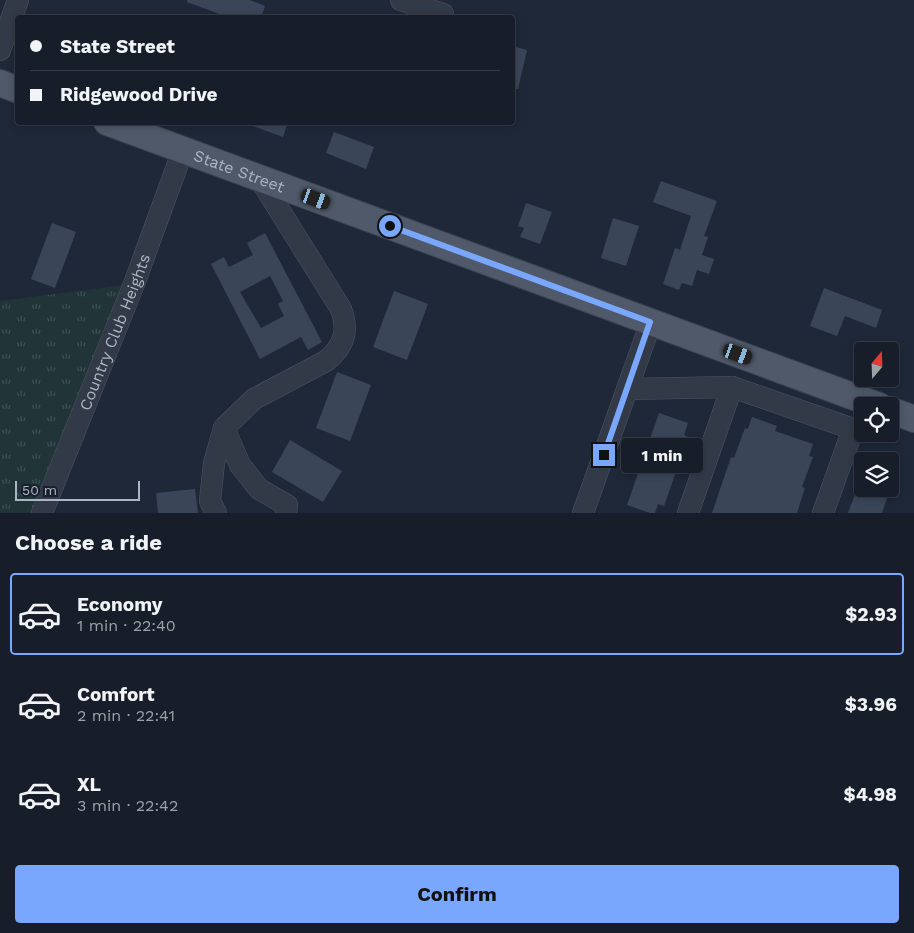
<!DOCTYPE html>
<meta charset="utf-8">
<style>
:root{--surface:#171e2a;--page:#202732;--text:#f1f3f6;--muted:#9ea2a8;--line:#363c47;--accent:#79a7fd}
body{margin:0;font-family:"Work Sans",sans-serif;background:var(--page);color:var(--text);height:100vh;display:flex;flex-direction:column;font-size:19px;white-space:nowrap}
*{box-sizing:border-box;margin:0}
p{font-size:16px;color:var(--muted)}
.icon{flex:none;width:28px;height:28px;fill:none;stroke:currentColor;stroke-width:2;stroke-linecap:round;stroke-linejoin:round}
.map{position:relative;height:513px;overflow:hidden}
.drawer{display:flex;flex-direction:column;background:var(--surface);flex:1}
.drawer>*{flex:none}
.guide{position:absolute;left:15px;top:15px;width:500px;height:110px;border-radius:5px;box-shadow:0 2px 8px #0003,0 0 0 1px var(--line);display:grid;align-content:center;height:110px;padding:0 15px;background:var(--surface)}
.needle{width:32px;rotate:19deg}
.buttons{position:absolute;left:854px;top:342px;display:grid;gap:10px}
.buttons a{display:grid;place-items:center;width:45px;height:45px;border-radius:5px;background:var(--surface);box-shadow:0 2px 8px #0003,0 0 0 1px var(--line);font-size:25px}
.scale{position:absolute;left:15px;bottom:12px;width:125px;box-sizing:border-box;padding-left:5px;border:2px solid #acb5c5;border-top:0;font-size:14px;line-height:18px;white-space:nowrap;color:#acb5c5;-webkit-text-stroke:4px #18202c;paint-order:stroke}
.end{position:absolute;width:22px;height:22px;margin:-11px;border:6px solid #79a7fd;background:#111;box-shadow:0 0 0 2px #111}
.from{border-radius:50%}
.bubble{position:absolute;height:35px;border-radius:5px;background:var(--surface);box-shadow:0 2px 8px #0003,0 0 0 1px var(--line);font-size:16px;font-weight:700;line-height:35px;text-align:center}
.car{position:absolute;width:15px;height:30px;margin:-15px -8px;border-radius:6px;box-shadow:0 0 4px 1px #0007;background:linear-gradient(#222 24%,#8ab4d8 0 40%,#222 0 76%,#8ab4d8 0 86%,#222 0)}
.guide b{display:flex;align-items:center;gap:18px;height:48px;font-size:19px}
.guide b+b{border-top:1px solid var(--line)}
.guide i{width:12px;height:12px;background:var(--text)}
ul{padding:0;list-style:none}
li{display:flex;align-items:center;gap:15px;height:82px;margin:0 10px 8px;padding:0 5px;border:2px solid transparent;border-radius:5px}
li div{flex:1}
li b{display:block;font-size:19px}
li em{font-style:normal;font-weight:700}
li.active{border-color:var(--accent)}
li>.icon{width:45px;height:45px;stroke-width:1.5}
h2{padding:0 15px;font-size:22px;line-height:60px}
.cta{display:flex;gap:10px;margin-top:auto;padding:10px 15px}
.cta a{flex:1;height:58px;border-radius:5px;background:var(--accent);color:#111;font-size:20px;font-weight:700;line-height:58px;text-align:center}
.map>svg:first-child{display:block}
</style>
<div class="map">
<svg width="914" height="513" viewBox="0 0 914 513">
<defs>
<pattern id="grass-tufts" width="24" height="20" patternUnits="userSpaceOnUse" patternTransform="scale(1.25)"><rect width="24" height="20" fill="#213539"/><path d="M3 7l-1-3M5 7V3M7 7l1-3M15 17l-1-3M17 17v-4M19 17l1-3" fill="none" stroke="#3f5054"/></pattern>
</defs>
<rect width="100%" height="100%" fill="#1f2838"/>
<path fill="url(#grass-tufts)" d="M134,284L42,513H0V301Z"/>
<g fill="#3a4658" fill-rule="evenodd">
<path d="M187,0H250L265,6L261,18H230L187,2Z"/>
<path d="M512,46L527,50L518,89H512Z"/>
<path d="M247,122H288L283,137L247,124Z"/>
<path d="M334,132L374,147L366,169L326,153Z"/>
<path d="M661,181L717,201L704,236L708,237L702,255L714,259L709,274L697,270L692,286L682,283L679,290L663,284L675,248L680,250L691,216L653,202Z"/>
<path d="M526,203L552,212L540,244L520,237L524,228L518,226Z"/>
<path d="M613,218L639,226L626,266L601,258Z"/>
<path d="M52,223L76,232L55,288L31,279Z"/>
<path d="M265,233L322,342L308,350L301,337L260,359L211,264L224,257L229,267L253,255L247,243ZM270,276L283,301L278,304L284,316L261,328L240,292Z"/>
<path d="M824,288L882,310L876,328L845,316L837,336L810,326Z"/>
<path d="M394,291L428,304L407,360L373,347Z"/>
<path d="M337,372L371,385L350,441L316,428Z"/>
<path d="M659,413L688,423L684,435L688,437L664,506L658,504L655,513H650L627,505Z"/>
<path d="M752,417L777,426L775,431L813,444L809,456L813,457L802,487L805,488L797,513H712L731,457L734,458L745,428L748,429Z"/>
<path d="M290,440L342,471L323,502L272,472Z"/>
<path d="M195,489L198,513H158L156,493Z"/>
<path d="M857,489H890L882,513H848Z"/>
</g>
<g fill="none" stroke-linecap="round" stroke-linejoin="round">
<g stroke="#4d5563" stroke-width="22">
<g id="minor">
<path d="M401,0L443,14"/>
<path d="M0,50L18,0"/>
<path d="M628,389L732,387L853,429L823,513"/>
<path d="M224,428L240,465L259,489L287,505L286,513"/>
<path id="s1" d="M42,513L134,284L183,150"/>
<path d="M216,513L210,501L214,463L224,428L254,399L326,361C344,347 349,330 341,309L260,179"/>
<path d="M583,513L651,322"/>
<path d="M688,513L732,387"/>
</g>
</g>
<g stroke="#3c4452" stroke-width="28">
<g id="major">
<path d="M0,83L18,90"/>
<path id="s2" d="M107,122L879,406"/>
<path d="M890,410L914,419"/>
</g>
</g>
<use href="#minor" stroke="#323a48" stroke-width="21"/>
<use href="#major" stroke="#505969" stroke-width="26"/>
</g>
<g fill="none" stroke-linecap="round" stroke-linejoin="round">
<path stroke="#79a7fd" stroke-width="6" d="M390,226L650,322L604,455"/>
</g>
<g text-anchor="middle" stroke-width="4" stroke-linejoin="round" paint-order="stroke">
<g font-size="16" fill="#acb5c5" stroke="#18202c">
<text dy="6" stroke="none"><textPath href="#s2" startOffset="141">State Street</textPath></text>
<text dy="6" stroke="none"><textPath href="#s1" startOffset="195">Country Club Heights</textPath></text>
</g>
</g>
</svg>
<div class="buttons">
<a><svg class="needle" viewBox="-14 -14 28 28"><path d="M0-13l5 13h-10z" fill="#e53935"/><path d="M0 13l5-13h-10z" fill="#9ea2a8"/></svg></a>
<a><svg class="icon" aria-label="locate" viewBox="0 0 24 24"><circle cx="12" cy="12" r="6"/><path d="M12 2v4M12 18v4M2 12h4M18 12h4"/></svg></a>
<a><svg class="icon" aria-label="layers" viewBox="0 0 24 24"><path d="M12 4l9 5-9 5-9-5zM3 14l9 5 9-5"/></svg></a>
</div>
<div class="scale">50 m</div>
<i class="end from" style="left:390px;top:226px"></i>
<i class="end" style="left:604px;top:455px"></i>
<div class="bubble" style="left:621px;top:438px;width:82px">1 min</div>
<i class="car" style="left:316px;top:199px;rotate:110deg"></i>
<i class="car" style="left:738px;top:354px;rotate:110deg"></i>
<div class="guide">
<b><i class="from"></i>State Street</b>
<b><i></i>Ridgewood Drive</b>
</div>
</div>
<section class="drawer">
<h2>Choose a ride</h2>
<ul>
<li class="active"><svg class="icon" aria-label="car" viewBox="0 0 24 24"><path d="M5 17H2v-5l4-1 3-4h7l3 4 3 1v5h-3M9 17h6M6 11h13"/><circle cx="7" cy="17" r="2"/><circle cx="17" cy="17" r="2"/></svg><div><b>Economy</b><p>1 min · 22:40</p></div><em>$2.93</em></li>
<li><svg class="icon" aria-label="car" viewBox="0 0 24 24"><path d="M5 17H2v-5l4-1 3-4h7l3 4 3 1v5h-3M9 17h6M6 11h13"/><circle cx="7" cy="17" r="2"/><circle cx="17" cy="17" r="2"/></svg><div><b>Comfort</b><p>2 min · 22:41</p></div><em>$3.96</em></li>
<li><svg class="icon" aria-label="car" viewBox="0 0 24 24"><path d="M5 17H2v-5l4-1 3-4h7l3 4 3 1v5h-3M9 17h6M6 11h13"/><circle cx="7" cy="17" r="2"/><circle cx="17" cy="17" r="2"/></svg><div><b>XL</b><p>3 min · 22:42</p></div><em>$4.98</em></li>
</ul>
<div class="cta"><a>Confirm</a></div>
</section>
